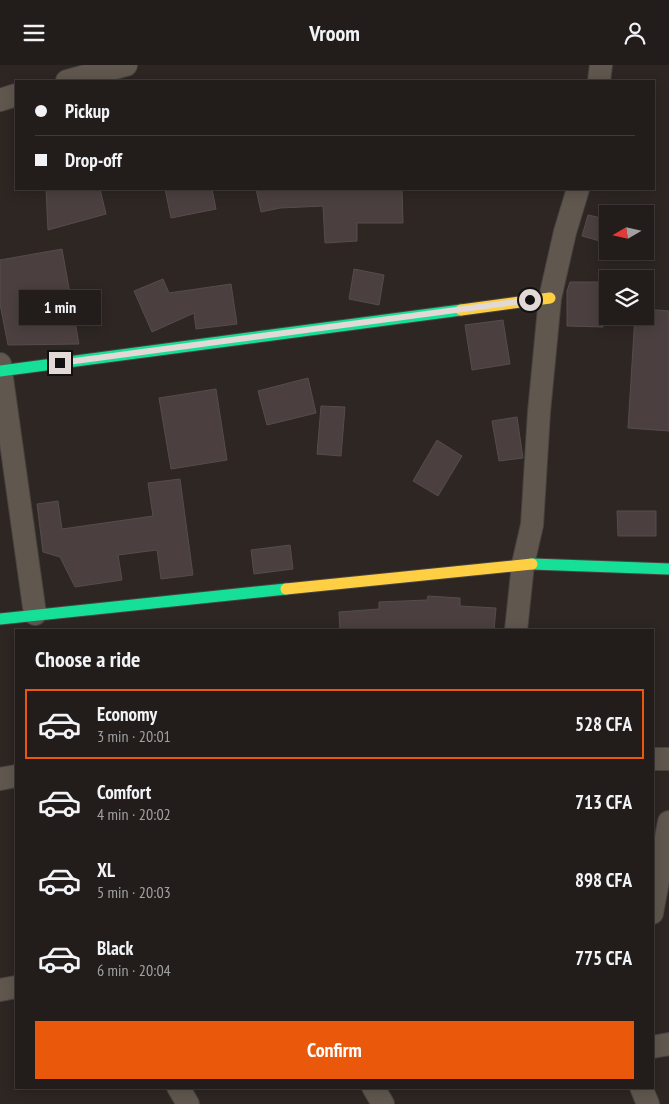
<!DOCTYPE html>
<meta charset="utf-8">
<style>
:root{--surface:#221c1a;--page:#2a2523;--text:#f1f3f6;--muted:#a2a1a2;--line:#3f3a39;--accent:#ea580c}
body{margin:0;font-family:"PT Sans Narrow",sans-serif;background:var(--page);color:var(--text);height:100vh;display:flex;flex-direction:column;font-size:19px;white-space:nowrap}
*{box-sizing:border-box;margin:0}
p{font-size:16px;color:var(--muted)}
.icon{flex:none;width:28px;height:28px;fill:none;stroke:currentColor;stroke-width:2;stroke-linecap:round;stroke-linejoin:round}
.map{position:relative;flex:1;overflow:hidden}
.panel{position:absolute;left:15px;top:564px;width:639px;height:460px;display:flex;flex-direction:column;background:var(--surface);border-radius:0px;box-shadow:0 2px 12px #0003,0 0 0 1px var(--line)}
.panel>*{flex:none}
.guide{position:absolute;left:15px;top:15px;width:640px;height:110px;border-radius:0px;box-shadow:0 2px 12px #0003,0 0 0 1px var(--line);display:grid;align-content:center;height:110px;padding:0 20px;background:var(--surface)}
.needle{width:32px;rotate:261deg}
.fabs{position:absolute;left:599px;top:140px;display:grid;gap:10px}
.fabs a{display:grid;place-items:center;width:55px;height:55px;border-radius:0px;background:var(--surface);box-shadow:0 2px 12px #0003,0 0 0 1px var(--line);font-size:25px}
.end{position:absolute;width:22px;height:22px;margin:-11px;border:6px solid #e2d8d5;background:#111;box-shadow:0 0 0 2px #111}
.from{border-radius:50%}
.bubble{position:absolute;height:35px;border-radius:0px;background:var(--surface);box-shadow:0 2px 12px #0003,0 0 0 1px var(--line);font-size:16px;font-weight:700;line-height:35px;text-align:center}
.guide b{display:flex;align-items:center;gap:18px;height:48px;font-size:19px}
.guide b+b{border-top:1px solid var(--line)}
.guide i{width:12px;height:12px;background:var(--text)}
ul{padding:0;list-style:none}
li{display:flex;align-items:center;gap:15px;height:70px;margin:0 10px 8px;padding:0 10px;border:2px solid transparent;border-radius:0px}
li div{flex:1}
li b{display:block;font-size:19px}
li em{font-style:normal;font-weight:700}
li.active{border-color:var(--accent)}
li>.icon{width:45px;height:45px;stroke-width:1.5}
h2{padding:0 20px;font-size:22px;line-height:60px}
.button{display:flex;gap:10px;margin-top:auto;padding:10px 20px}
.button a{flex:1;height:58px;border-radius:0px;background:var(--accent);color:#fff;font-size:20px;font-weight:700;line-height:58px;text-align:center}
header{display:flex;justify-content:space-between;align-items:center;height:65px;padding:0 20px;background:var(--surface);font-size:22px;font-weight:700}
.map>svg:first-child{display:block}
</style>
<header><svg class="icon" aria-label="menu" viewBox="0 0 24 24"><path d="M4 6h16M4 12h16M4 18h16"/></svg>Vroom<svg class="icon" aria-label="person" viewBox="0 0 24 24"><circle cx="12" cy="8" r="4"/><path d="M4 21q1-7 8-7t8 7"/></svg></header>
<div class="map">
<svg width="669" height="1039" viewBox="0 0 669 1039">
<rect width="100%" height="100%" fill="#2d2623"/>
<g fill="#4b403f" stroke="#544d4c">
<path d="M46,124H100L106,149L48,165Z"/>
<path d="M165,124H212L216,144L171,153Z"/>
<path d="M256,124H402L403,158H357V176L325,178L323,141L280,143L261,147Z"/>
<path d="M588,150L606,154L600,176L582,171Z"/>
<path d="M62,184L79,279L8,280L0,239V195Z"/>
<path d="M354,204L384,210L379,240L349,234Z"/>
<path d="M163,214L169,228L231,219L237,259L196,264L194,248L152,267L134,226Z"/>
<path d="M570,217H604L603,262L567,261V226Z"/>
<path d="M645,244L669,246V366L628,363L635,251H645Z"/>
<path d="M503,255L510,299L472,305L465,260Z"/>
<path d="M308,313L316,348L267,360L258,326Z"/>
<path d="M216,324L227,395L171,404L159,333Z"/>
<path d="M321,341L345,342L341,391L317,389Z"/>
<path d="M517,352L523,393L499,396L492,356Z"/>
<path d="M437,375L462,391L438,431L413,416Z"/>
<path d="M180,414L193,510L161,514L157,485L118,490L122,515L75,522L60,492L43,487L37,439L58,436L62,464L153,451L148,418Z"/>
<path d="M617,446H656V471H618Z"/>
<path d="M290,480L293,504L254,509L251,485Z"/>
<path d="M428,531L460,533V541L496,543L494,565H340L339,547L379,544V537L427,535Z"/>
</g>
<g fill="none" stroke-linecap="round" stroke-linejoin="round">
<g stroke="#494340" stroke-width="24">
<g id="street">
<path d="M67,16L126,0"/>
<path d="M599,16L601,0"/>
<path d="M0,35L16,30"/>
<path d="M0,299L35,549"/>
<path d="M516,565L523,499L532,460L539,347L550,233L565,167L578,124"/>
<path d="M652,694H669"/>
<path d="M0,714L16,711"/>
<path d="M652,848L669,757"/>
<path d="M0,925L16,922"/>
<path d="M652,982L669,979"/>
<path d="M178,1022L188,1039"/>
<path d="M373,1022L383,1039"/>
<path d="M641,1022L648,1039"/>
</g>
</g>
<g stroke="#494340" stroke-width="13">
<g id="fast">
<path d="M0,306L461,245"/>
<path d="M532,499L669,504"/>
<path d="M0,554L286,524"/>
</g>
</g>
<g stroke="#494340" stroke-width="13">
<g id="slow">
<path d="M461,245L550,233"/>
<path d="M286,524L532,499"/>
</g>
</g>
<use href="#street" stroke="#60584f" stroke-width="22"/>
<use href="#fast" stroke="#16e098" stroke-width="11"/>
<use href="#slow" stroke="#ffcf43" stroke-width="11"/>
</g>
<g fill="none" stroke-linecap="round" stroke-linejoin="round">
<path stroke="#e2d8d5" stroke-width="6" d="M60,298L530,235"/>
</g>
</svg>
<div class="fabs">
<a><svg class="needle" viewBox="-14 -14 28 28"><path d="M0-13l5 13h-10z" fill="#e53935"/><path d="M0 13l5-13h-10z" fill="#a2a1a2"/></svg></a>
<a><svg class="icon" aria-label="layers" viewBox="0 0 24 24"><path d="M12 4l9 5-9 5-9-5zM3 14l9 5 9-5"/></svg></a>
</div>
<i class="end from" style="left:530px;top:235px"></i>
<i class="end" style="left:60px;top:298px"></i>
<div class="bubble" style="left:19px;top:225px;width:82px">1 min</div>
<div class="guide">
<b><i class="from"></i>Pickup</b>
<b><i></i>Drop-off</b>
</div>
<section class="panel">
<h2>Choose a ride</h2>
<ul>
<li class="active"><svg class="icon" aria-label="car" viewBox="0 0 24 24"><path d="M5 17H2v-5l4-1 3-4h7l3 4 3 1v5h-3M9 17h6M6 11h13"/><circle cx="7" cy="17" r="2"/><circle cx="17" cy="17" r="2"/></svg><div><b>Economy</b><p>3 min · 20:01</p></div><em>528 CFA</em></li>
<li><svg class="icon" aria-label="car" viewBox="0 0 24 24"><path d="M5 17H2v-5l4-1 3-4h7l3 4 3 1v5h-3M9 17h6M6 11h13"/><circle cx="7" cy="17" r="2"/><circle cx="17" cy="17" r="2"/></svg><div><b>Comfort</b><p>4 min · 20:02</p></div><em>713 CFA</em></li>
<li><svg class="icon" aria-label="car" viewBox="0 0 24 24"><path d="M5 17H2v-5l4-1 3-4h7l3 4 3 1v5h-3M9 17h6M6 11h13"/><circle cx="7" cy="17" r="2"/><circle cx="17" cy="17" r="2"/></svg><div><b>XL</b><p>5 min · 20:03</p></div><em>898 CFA</em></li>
<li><svg class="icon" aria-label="car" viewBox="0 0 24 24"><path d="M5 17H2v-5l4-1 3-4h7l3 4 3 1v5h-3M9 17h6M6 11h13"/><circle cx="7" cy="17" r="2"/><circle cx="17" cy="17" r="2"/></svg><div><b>Black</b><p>6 min · 20:04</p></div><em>775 CFA</em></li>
</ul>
<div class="button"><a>Confirm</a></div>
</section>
</div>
